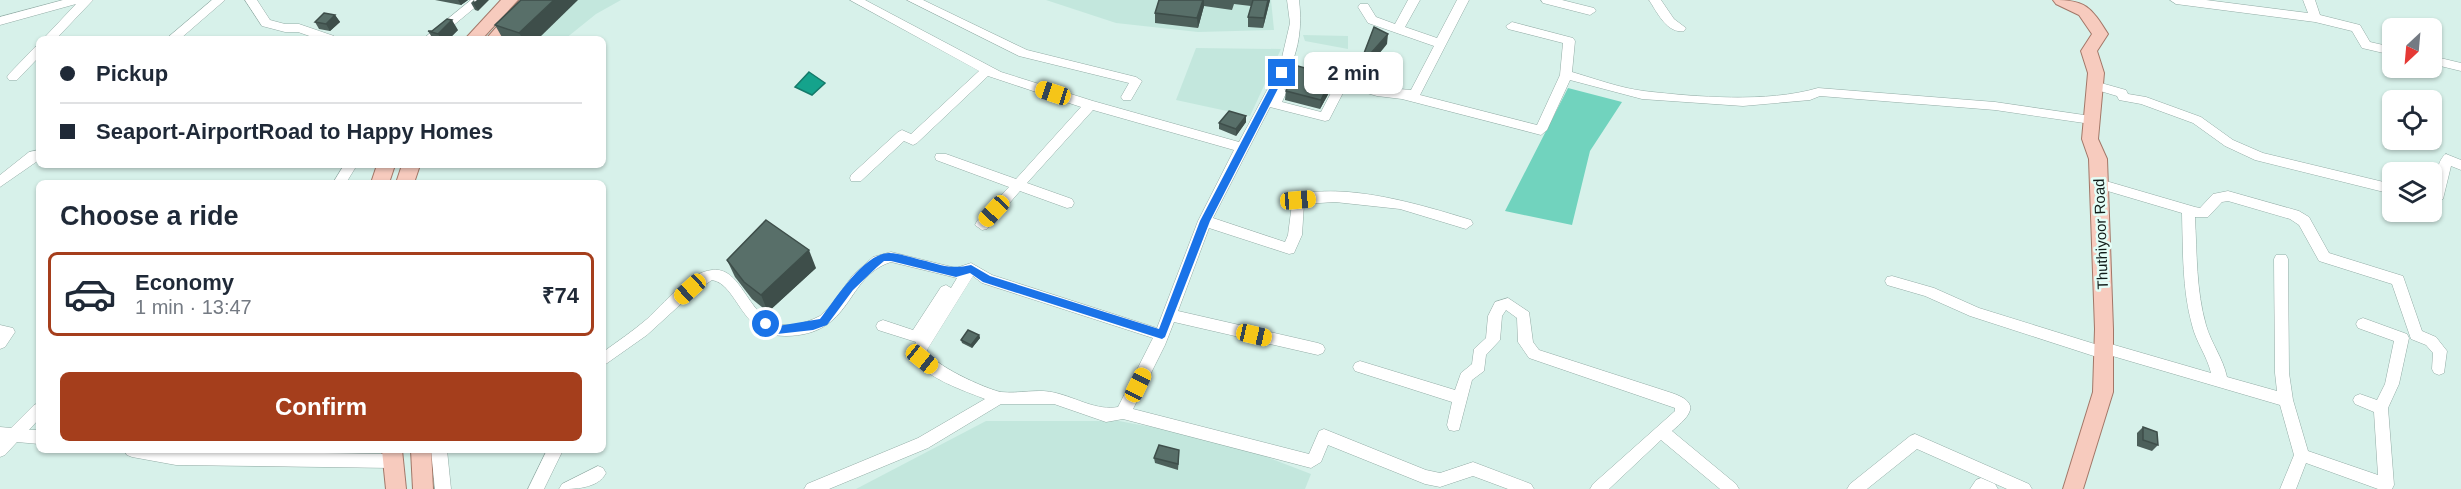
<!DOCTYPE html>
<meta charset="utf-8">
<style>
:root{--surface:#fff;--page:#f2f2f3;--text:#1f2937;--muted:#747a83;--line:#e0e1e3;--accent:#a53e1c}
body{margin:0;font-family:Arial,sans-serif;background:var(--page);color:var(--text);height:100vh;display:flex;flex-direction:column;font-size:22px;white-space:nowrap}
*{box-sizing:border-box;margin:0}
p{font-size:20px;color:var(--muted)}
.icon{flex:none;width:33px;height:33px;fill:none;stroke:currentColor;stroke-width:2;stroke-linecap:round;stroke-linejoin:round}
.map{position:relative;flex:1;overflow:hidden}
.drawer{position:absolute;left:36px;top:180px;width:570px;height:273px;display:flex;flex-direction:column;background:var(--surface);border-radius:9px;box-shadow:0 2px 4px #0004}
.drawer>*{flex:none}
.hud{position:absolute;left:36px;top:36px;width:570px;height:132px;border-radius:9px;box-shadow:0 2px 4px #0004;display:grid;align-content:center;height:132px;padding:0 24px;background:var(--surface)}
.needle{width:39px;rotate:206deg}
.buttons{position:absolute;left:2382px;top:18px;display:grid;gap:12px}
.buttons a{display:grid;place-items:center;width:60px;height:60px;border-radius:9px;background:var(--surface);box-shadow:0 2px 4px #0004;font-size:30px}
.end{position:absolute;width:27px;height:27px;margin:-14px;border:8px solid #1a73e8;background:#fff;box-shadow:0 0 0 3px #fff}
.from{border-radius:50%}
.bubble{position:absolute;height:42px;border-radius:9px;background:var(--surface);box-shadow:0 2px 4px #0004;font-size:20px;font-weight:600;line-height:42px;text-align:center}
.car{position:absolute;width:18px;height:36px;margin:-18px -9px;border-radius:8px;box-shadow:0 0 4px 2px #0007;background:linear-gradient(#f5c518 24%,#345 0 40%,#f5c518 0 76%,#345 0 86%,#f5c518 0)}
.hud b{display:flex;align-items:center;gap:21px;height:57px;font-size:22px}
.hud b+b{border-top:2px solid var(--line)}
.hud i{width:15px;height:15px;background:var(--text)}
ul{padding:0;list-style:none}
li{display:flex;align-items:center;gap:18px;height:84px;margin:0 12px 9px;padding:0 12px;border:3px solid transparent;border-radius:9px}
li div{flex:1}
li b{display:block;font-size:22px}
li em{font-style:normal;font-weight:600}
li.on{border-color:var(--accent)}
li>.icon{width:54px;height:54px;stroke-width:1.5}
h2{padding:0 24px;font-size:27px;line-height:72px}
.cta{display:flex;gap:12px;margin-top:auto;padding:12px 24px}
.cta a{flex:1;height:69px;border-radius:9px;background:var(--accent);color:#fff;font-size:24px;font-weight:600;line-height:69px;text-align:center}
.map>svg:first-child{display:block}
</style>
<div class="map">
<svg width="2461" height="489" viewBox="0 0 2461 489">
<rect width="100%" height="100%" fill="#d7f1ea"/>
<g fill="#c3e7dd">
<path d="M538,0H621L596,14L565,39H503Z"/>
<path d="M1046,0H1271L1274,30L1198,32L1116,23Z"/>
<path d="M1303,35L1348,36V49L1305,41Z"/>
<path d="M1196,48L1281,49L1250,116L1176,100Z"/>
<path d="M986,421H1119L1162,429L1256,453L1311,474L1305,489H856Z"/>
</g>
<path fill="#71d3be" d="M1568,88L1622,102L1590,151L1572,225L1505,211Z"/>
<path fill="#15a38c" stroke="#147a6a" stroke-width="1.5" d="M809,72L825,83L812,95L795,87Z"/>
<g fill="none" stroke-linecap="round" stroke-linejoin="round">
<g stroke="#93aca6" stroke-width="1">
<g id="minor">
<path d="M63,0H93L56,39H43L76,4L0,25V17Z"/>
<path d="M212,0H225L180,39H166Z"/>
<path d="M245,0H257L270,20L285,24H299L334,36L336,39H318L298,32H285L262,26Z"/>
<path d="M471,0H484L437,39H423Z"/>
<path d="M850,0H865L1001,72L1093,101L1239,142L1280,66L1290,23L1287,0H1299C1303,33 1297,57 1281,87L1287,91L1282,102L1321,112L1334,87L1325,85L1324,81L1305,75L1303,72L1305,69L1309,68L1377,87L1411,90L1434,46L1368,23L1358,7L1360,4H1368L1376,17L1395,24L1408,0H1420L1405,27L1437,38L1457,0H1469L1420,95L1537,125L1560,75L1563,43L1508,29L1506,26L1512,22L1573,38L1575,41L1572,72C1596,79 1620,88 1644,91C1696,97 1767,103 1818,88L1995,102L2091,116L2097,120L2091,124L1995,110L1820,96L1810,100L1743,106L1642,99L1570,80L1547,130L1541,135L1402,99L1377,96L1346,87L1329,120L1325,121L1270,107L1213,218L1285,242L1288,235L1293,196C1344,181 1422,205 1471,220L1473,224L1466,229L1400,209L1335,202L1304,204L1302,235L1294,253L1289,254L1209,228L1178,311L1318,343L1323,345L1325,349L1323,353L1318,355L1174,322L1165,345L1133,409L1309,454L1319,431L1324,429L1426,470L1440,473L1473,462L1531,484L1534,489H1508L1473,476L1440,487L1425,484L1328,445L1321,462L1311,468L1123,419L1106,422L1054,404H1001L928,448L829,489H804L807,484L918,438L985,399C966,391 900,371 916,342L878,330L876,326L878,322L883,320L913,330L941,287L946,285L951,288L957,278L891,262C844,277 854,335 786,336C741,337 738,284 712,280L694,292L647,335L603,366V352C618,341 633,331 647,319C664,304 689,272 712,270C752,265 746,353 820,316L829,308L853,275L873,257L891,252L956,268L971,263L992,275L1157,328L1198,221L1234,150L1093,110L1027,183L1072,199L1074,203L1072,207L1067,208L1020,191L987,229L982,230L975,225L977,221L1009,187L936,160L935,157L936,154H946L1016,179L1081,107L988,76L917,143L913,145L904,141L861,181H851L850,178L851,175L898,132L902,130L911,134L979,71ZM973,276L982,283L1153,338L1118,407C1097,411 1077,398 1056,393C1039,388 1019,394 1001,392C986,389 930,364 927,350Z"/>
<path d="M907,0H923L1027,50L1136,77L1142,81L1131,100H1123L1121,97L1129,83L1019,56Z"/>
<path d="M1541,0H1562L1594,8L1596,11L1590,15L1543,3Z"/>
<path d="M1649,0H1661L1674,19L1686,28L1684,31C1667,34 1657,12 1649,0Z"/>
<path d="M2170,0H2206L2308,13L2303,0H2315L2320,15L2360,25L2370,42L2392,47V55L2362,48L2352,31L2315,22L2176,4Z"/>
<path d="M39,46V57L17,80H9L7,77L9,74L35,47Z"/>
<path d="M2432,56L2461,63V71L2432,64Z"/>
<path d="M2094,81L2126,90L2128,94L2146,97L2201,117L2233,140L2263,153L2392,184V194L2255,160L2225,146L2193,123L2141,104L2119,100L2117,96L2090,88L2088,85Z"/>
<path d="M39,150V160L0,187V175L29,152Z"/>
<path d="M2446,154L2461,160V170L2451,166L2443,199L2432,200C2432,191 2437,158 2446,154Z"/>
<path d="M344,165H357L346,183H333Z"/>
<path d="M2099,179L2195,207L2200,208L2213,194L2228,191L2299,211L2309,217L2329,253L2403,276L2422,331L2436,337L2447,351L2444,373L2439,375L2434,373L2432,369L2433,353L2426,345L2411,339L2392,284L2319,261L2299,225L2290,219L2228,201L2222,202L2208,217H2195C2197,253 2196,290 2206,325C2211,343 2223,358 2227,377L2277,391L2275,373L2274,259L2276,255H2286L2288,259L2289,373L2293,400L2308,451L2378,475L2374,412L2355,404L2353,400L2355,396L2360,394L2377,400L2385,384L2394,341L2358,328L2356,324L2358,320L2363,318L2407,334L2409,338L2399,384L2388,408L2394,485L2392,489H2378L2306,463L2296,489H2280L2294,455L2280,405L2109,355L2103,359L1970,316L1925,296L1887,285L1885,281L1887,277L1892,276L1934,288L1979,308L2098,345L2104,342L2211,373C2207,356 2196,342 2192,325C2182,289 2183,250 2182,213L2094,187L2092,184Z"/>
<path d="M1508,298L1529,312L1533,342L1539,350L1672,393C1702,403 1690,416 1672,431L1736,484L1739,489H1720L1661,440L1609,489H1590L1593,484L1675,411V408L1529,358L1518,342L1517,318L1506,310L1502,316L1500,340L1486,355L1484,371L1472,380L1459,430L1454,431L1449,430L1447,425L1452,402L1355,371L1353,367L1355,363L1360,361L1455,390L1461,373L1472,364L1474,349L1486,338L1488,316L1495,302Z"/>
<path d="M0,325L13,328L15,332L5,347L0,349Z"/>
<path d="M39,403V419L29,430H39V444L17,442L5,455L0,457V427L11,428L34,405Z"/>
<path d="M1915,434L2029,484L2032,489H2007L1917,449L1867,489H1847L1850,484L1910,436Z"/>
<path d="M124,450L393,454L398,456L401,461L398,466L393,468L176,465L132,457L127,455Z"/>
<path d="M431,450H447L451,489H435Z"/>
<path d="M547,450H563L544,489H528Z"/>
<path d="M598,466L603,468L606,473C598,489 574,489 559,489L562,484Z"/>
<path d="M1981,478L1995,484L1998,489H1970L1976,480Z"/>
</g>
</g>
<g stroke="#a37768" stroke-width="2">
<g id="major">
<path d="M501,0H518L482,39H465Z"/>
<path d="M520,0H537L503,39H486Z"/>
<path d="M2053,0C2086,0 2091,7 2108,34L2097,51L2104,73L2098,139L2107,159L2113,329V392L2083,489H2063L2093,392L2095,329L2089,159L2082,139L2088,73L2081,51L2092,34L2079,15L2056,4Z"/>
<path d="M377,165H395L389,183H371Z"/>
<path d="M402,165H420L414,183H396Z"/>
<path d="M382,450H402L406,489H386Z"/>
<path d="M411,450H431L433,489H413Z"/>
</g>
</g>
<use href="#minor" fill="#fff" fill-rule="evenodd"/>
<use href="#major" fill="#f7cbbe" fill-rule="evenodd"/>
</g>
<g fill="#4c5f5a">
<path d="M435,0H468L461,5Z"/>
<path d="M474,0L478,11L475,10L471,3Z"/>
<path d="M521,0L538,39H503L495,25Z"/>
<path d="M1159,0H1270L1263,28L1248,27V17L1251,6L1234,4L1232,10L1204,6L1198,28L1155,23V13Z"/>
<path d="M335,15L340,22L330,31L319,29L315,22Z"/>
<path d="M458,30L449,39H433L428,31Z"/>
<path d="M1387,44L1378,55L1391,57L1390,68L1381,86L1357,79L1358,69Z"/>
<path d="M1287,78L1331,89L1320,109L1285,100Z"/>
<path d="M1246,122L1236,136L1219,129V123Z"/>
<path d="M727,260L816,268L768,312L752,299L735,277Z"/>
<path d="M979,335L980,338L972,348L962,343L961,340Z"/>
<path d="M2143,427L2158,445L2152,451L2137,446V433Z"/>
<path d="M1179,456L1178,470L1155,463L1154,458Z"/>
</g>
<g fill="#3e4e4a">
<path d="M458,0H468L461,5Z"/>
<path d="M477,0H489L478,11L473,3Z"/>
<path d="M554,0H578L538,39H523L519,33Z"/>
<path d="M1203,0H1204V6L1198,28L1197,18Z"/>
<path d="M1268,0H1270L1263,28L1264,18Z"/>
<path d="M335,15L340,22L330,31L326,24Z"/>
<path d="M452,20L458,30L449,39H441L438,34Z"/>
<path d="M1388,34L1387,44L1370,64L1371,53Z"/>
<path d="M1391,57L1390,68L1381,86L1383,75Z"/>
<path d="M1331,79V89L1320,109L1321,100Z"/>
<path d="M1246,116V122L1236,136V129Z"/>
<path d="M809,250L816,268L768,312L761,295Z"/>
<path d="M979,335L980,338L972,348L971,345Z"/>
</g>
<g fill="#586f69" stroke="#3e4e4a" stroke-width="1.5">
<path d="M521,0H554L519,33L495,25Z"/>
<path d="M1159,0H1203L1197,18L1155,13Z"/>
<path d="M1253,0H1268L1264,18L1248,17Z"/>
<path d="M324,13L335,15L326,24L315,22Z"/>
<path d="M447,19L452,20L438,34L428,31H432Z"/>
<path d="M1374,27L1388,34L1371,53L1391,57L1383,75L1358,69Z"/>
<path d="M1294,65L1323,73L1325,77L1331,79L1321,100L1286,91L1290,82L1287,78Z"/>
<path d="M1229,111L1246,116L1236,129L1219,123Z"/>
<path d="M766,220L809,250L761,295L744,282L727,260Z"/>
<path d="M968,330L979,335L971,345L961,340Z"/>
<path d="M2143,427L2157,432L2158,445L2143,440Z"/>
<path d="M1159,445L1179,450L1178,464L1154,458Z"/>
</g>
<path fill="#1a73e8" d="M1279,70L1286,73L1210,221L1165,337L1162,339L983,282L970,273L956,277L891,261H884L877,267L853,290L827,325L813,330L777,334L761,324L766,320L778,326L820,319C834,301 864,253 889,253C901,253 914,259 926,261C942,266 954,269 971,265L990,276L1159,329L1200,221Z"/>
<g text-anchor="middle" stroke-width="5" stroke-linejoin="round" paint-order="stroke">
<g font-size="15" fill="#121c19" stroke="#e4fef7">
<text transform="translate(2101 234) rotate(-92)" y="5">Thuthiyoor Road</text>
</g>
</g>
</svg>
<div class="buttons">
<a><svg class="needle" viewBox="-14 -14 28 28"><path d="M0-13l5 13h-10z" fill="#e53935"/><path d="M0 13l5-13h-10z" fill="#747a83"/></svg></a>
<a><svg class="icon" aria-label="locate" viewBox="0 0 24 24"><circle cx="12" cy="12" r="6"/><path d="M12 2v4M12 18v4M2 12h4M18 12h4"/></svg></a>
<a><svg class="icon" aria-label="layers" viewBox="0 0 24 24"><path d="M12 4l9 5-9 5-9-5zM3 14l9 5 9-5"/></svg></a>
</div>
<i class="end from" style="left:766px;top:324px"></i>
<i class="end" style="left:1282px;top:73px"></i>
<div class="bubble" style="left:1304px;top:52px;width:99px">2 min</div>
<i class="car" style="left:1053px;top:93px;rotate:288deg"></i>
<i class="car" style="left:1298px;top:200px;rotate:85deg"></i>
<i class="car" style="left:994px;top:211px;rotate:223deg"></i>
<i class="car" style="left:690px;top:289px;rotate:228deg"></i>
<i class="car" style="left:1254px;top:335px;rotate:103deg"></i>
<i class="car" style="left:922px;top:359px;rotate:129deg"></i>
<i class="car" style="left:1138px;top:385px;rotate:26deg"></i>
<div class="hud">
<b><i class="from"></i>Pickup</b>
<b><i></i>Seaport-AirportRoad to Happy Homes</b>
</div>
<section class="drawer">
<h2>Choose a ride</h2>
<ul>
<li class="on"><svg class="icon" aria-label="car" viewBox="0 0 24 24"><path d="M5 17H2v-5l4-1 3-4h7l3 4 3 1v5h-3M9 17h6M6 11h13"/><circle cx="7" cy="17" r="2"/><circle cx="17" cy="17" r="2"/></svg><div><b>Economy</b><p>1 min · 13:47</p></div><em>₹74</em></li>
</ul>
<div class="cta"><a>Confirm</a></div>
</section>
</div>
